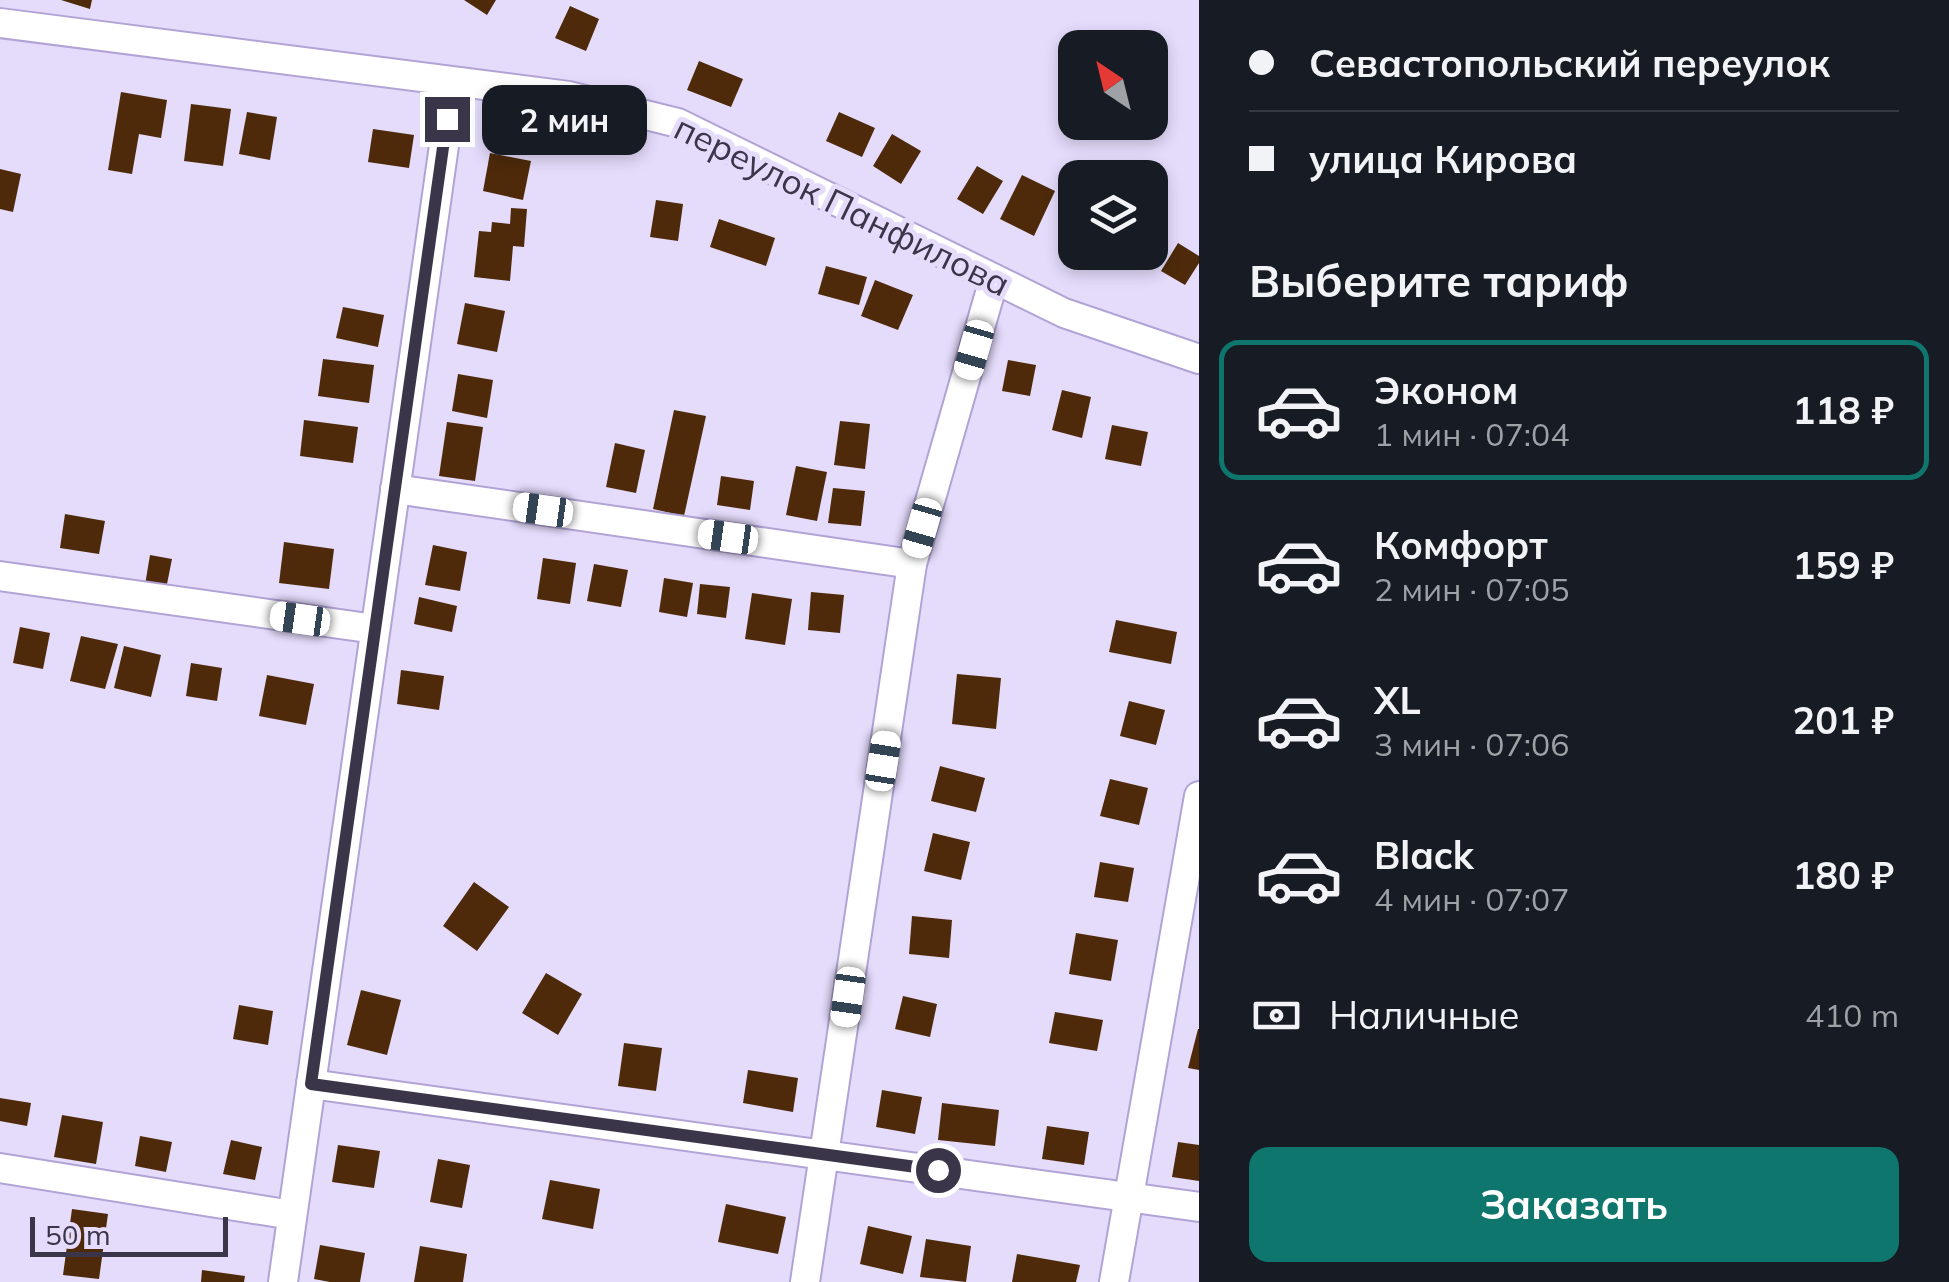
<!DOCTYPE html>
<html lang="ru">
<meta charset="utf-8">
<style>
:root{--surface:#171b24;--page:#242831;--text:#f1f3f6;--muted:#9ea1a6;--line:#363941;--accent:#0f766e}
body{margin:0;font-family:Mulish,sans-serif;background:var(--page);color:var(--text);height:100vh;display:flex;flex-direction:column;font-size:38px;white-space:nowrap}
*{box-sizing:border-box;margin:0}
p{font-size:32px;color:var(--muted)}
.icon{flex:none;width:55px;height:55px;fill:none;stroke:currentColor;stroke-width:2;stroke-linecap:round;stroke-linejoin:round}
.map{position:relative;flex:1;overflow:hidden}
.side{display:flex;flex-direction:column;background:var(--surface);width:750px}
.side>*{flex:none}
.hud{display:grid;align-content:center;height:220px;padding:0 50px;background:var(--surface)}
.needle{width:65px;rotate:325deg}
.fabs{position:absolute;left:1058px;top:30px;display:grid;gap:20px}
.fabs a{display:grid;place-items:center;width:110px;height:110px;border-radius:20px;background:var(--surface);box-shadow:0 5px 15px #0003;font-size:50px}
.scale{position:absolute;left:30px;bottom:25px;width:198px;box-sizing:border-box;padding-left:10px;border:5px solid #3b3549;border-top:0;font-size:28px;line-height:35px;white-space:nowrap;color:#3b3549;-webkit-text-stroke:8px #e5dcfc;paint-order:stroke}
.end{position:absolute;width:45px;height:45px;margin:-22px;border:12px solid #3b3549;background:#fff;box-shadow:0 0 0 5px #fff}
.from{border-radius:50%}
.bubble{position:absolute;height:70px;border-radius:20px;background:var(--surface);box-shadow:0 5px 15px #0003;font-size:32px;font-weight:700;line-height:70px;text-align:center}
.car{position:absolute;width:30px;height:60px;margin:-30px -15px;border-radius:12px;box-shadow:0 0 8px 2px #0007;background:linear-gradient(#fff 24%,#345 0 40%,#fff 0 76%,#345 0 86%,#fff 0)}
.hud b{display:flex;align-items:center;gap:35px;height:95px;font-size:38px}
.hud b+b{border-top:2px solid var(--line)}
.hud i{width:25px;height:25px;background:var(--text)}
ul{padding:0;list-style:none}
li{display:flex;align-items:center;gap:30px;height:140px;margin:0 20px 15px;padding:0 30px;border:5px solid transparent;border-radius:20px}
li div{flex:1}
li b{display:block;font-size:38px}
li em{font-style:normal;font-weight:700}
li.current{border-color:var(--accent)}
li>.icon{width:90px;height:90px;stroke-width:1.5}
h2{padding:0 50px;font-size:45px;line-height:120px}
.pay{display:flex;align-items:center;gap:25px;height:110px;padding:0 50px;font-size:38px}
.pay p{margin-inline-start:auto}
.primary-button{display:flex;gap:20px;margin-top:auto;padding:20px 50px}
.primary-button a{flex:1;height:115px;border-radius:20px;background:var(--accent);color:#fff;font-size:40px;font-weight:700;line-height:115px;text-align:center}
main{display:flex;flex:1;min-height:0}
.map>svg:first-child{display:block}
</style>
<main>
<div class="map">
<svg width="1199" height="1282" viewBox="0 0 1199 1282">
<rect width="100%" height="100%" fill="#e5dcfc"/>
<g fill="#4e2a0a">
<path d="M61,0H92L90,9Z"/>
<path d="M464,0H496L487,15Z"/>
<path d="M570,6L599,19L586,51L555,38Z"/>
<path d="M699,61L743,79L731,107L687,90Z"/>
<path d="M121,92L167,100L161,138L139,134L132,174L108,170Z"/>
<path d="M191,104L231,109L223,166L184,161Z"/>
<path d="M247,112L277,117L270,160L239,154Z"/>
<path d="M839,112L875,128L862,157L826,141Z"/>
<path d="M373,129L414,135L409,168L368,162Z"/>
<path d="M892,134L921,151L901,184L873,166Z"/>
<path d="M490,153L531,161L523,200L483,191Z"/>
<path d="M977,166L1003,181L983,214L957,199Z"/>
<path d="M0,169L21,174L13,212L0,209Z"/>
<path d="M1022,175L1055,191L1034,236L1000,219Z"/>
<path d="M656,200L683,204L678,241L650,237Z"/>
<path d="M511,208L527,209L524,247L513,246L510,281L474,277L479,231L491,232L492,222L510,224Z"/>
<path d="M1075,216V252H1094L1089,264L1059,251Z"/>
<path d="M719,219L775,238L766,266L710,247Z"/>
<path d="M1150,233L1159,237L1143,269L1110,252H1150Z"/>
<path d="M1178,243L1199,256V263L1185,285L1161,271Z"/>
<path d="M826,266L867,277L859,305L818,294Z"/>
<path d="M875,280L913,295L898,330L861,316Z"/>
<path d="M465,303L505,311L497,352L457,344Z"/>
<path d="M343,307L384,315L378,347L336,338Z"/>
<path d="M323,359L374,365L369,403L318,396Z"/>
<path d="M1008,360L1036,365L1030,396L1002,391Z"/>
<path d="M458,374L493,380L487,418L452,411Z"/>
<path d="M1062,390L1091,397L1082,438L1052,430Z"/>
<path d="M674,410L706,416L684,516L653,509Z"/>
<path d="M304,420L358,427L353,463L300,456Z"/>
<path d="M840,421L870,424L865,469L834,465Z"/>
<path d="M447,422L483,427L475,481L439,476Z"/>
<path d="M1112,425L1148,432L1141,466L1105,459Z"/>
<path d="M615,443L645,450L636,493L606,487Z"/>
<path d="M796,466L827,472L817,521L786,515Z"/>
<path d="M721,476L754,481L750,510L717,505Z"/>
<path d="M833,488L865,491L861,526L828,523Z"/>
<path d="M65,514L105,521L99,554L60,548Z"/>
<path d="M284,542L334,549L329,589L279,583Z"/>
<path d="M433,545L467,552L460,591L425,585Z"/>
<path d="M150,555L172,559L166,589L145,585Z"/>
<path d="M543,558L576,563L570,604L537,599Z"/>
<path d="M594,564L628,570L621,607L587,601Z"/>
<path d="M664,578L693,583L687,617L659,612Z"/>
<path d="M700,584L730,587L726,618L697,614Z"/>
<path d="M811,592L844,595L840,633L808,630Z"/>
<path d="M752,593L792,599L785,645L745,639Z"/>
<path d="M419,597L457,606L452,632L414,624Z"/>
<path d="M1116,620L1177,632L1171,664L1109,652Z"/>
<path d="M20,627L50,633L43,669L13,663Z"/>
<path d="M81,636L118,644L105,689L70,681Z"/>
<path d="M124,646L161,655L151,697L114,688Z"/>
<path d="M191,663L222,668L217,701L186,696Z"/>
<path d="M401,670L444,676L439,710L397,704Z"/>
<path d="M957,674L1001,678L996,729L952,724Z"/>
<path d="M267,675L314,684L306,725L259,716Z"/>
<path d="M1129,701L1165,710L1156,745L1120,736Z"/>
<path d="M940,766L985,778L976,812L931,801Z"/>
<path d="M1110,779L1148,788L1139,825L1100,816Z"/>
<path d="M933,833L970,842L961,880L924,871Z"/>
<path d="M1100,862L1134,868L1128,902L1094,897Z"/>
<path d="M474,882L509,907L477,951L443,926Z"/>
<path d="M912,916L952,920L949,958L909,954Z"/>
<path d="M1076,933L1118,940L1111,981L1069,974Z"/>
<path d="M546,973L582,994L558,1035L522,1013Z"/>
<path d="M361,990L401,1000L387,1055L347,1045Z"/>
<path d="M903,996L937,1004L930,1037L895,1029Z"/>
<path d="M239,1005L273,1011L268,1045L233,1039Z"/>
<path d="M1055,1012L1103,1020L1097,1051L1049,1043Z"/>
<path d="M1198,1029H1199V1070L1188,1068Z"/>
<path d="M624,1043L662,1048L656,1091L618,1086Z"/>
<path d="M748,1070L798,1078L793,1112L743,1103Z"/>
<path d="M882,1090L922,1097L915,1134L876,1127Z"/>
<path d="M0,1098L31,1103L27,1126L0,1121Z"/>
<path d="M942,1103L999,1110L995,1146L938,1140Z"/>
<path d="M62,1115L103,1122L96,1164L54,1157Z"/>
<path d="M1047,1126L1089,1132L1084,1165L1042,1159Z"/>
<path d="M140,1136L172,1142L166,1172L135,1166Z"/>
<path d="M231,1140L262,1147L255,1180L223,1174Z"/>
<path d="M1178,1142L1199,1145V1181L1172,1177Z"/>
<path d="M338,1145L380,1151L374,1188L332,1182Z"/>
<path d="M438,1159L470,1165L462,1208L430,1202Z"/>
<path d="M550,1180L600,1189L593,1229L542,1219Z"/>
<path d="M726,1204L786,1217L778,1254L718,1242Z"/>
<path d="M72,1209L108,1214L99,1279L63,1275Z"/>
<path d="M868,1226L912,1236L903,1274L860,1264Z"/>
<path d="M926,1239L971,1246L966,1282L920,1277Z"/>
<path d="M320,1245L365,1253L360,1282H330L314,1279Z"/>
<path d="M420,1246L467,1254L463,1282H414Z"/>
<path d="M1017,1254L1080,1265L1076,1282H1012Z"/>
<path d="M202,1270L245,1276L244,1282H201Z"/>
</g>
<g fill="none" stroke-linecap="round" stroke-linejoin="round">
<g stroke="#b2a3d6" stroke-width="32">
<g id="minor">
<path d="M0,23L569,96L678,123L1064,313L1199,359"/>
<path d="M395,489L912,564"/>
<path d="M0,576L375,629"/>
<path d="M311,1084L1199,1207"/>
<path d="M0,1168L292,1215"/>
<path d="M283,1282L453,82"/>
<path d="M805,1282L912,564L994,279"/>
<path d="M1114,1282L1199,796"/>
</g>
</g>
<use href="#minor" stroke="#fff" stroke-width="28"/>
</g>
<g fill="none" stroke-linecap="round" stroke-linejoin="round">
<path stroke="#3b3549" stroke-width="12" d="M447,119L311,1084L938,1170"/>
</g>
<g text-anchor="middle" stroke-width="10" stroke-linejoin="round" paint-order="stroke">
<g font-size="35" fill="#3b3549" stroke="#e5dcfc">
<text transform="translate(842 206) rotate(26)" y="12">переулок Панфилова</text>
</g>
</g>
</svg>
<div class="fabs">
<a><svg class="needle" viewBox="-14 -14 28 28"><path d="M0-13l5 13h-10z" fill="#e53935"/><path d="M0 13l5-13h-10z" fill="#9ea1a6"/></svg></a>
<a><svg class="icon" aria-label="layers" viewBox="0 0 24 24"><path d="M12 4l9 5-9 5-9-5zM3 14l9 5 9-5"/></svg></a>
</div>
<div class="scale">50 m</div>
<i class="end from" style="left:938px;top:1170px"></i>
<i class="end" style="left:447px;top:119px"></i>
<div class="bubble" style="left:482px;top:85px;width:165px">2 мин</div>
<i class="car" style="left:974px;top:350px;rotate:196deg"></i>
<i class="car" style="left:543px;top:510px;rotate:278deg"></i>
<i class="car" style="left:922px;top:528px;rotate:196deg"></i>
<i class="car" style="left:728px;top:537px;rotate:278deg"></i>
<i class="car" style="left:300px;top:619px;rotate:278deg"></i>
<i class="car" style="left:883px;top:761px;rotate:9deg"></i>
<i class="car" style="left:848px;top:997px;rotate:188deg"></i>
</div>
<section class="side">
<div class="hud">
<b><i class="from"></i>Севастопольский переулок</b>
<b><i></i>улица Кирова</b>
</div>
<h2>Выберите тариф</h2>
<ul>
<li class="current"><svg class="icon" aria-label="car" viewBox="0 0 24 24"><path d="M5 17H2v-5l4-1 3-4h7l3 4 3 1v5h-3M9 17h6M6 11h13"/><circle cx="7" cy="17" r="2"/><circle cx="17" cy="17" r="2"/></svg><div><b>Эконом</b><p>1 мин · 07:04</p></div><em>118 ₽</em></li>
<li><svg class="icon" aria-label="car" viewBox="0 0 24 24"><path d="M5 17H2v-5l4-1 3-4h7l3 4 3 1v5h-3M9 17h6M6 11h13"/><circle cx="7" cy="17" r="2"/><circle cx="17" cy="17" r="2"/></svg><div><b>Комфорт</b><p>2 мин · 07:05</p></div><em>159 ₽</em></li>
<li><svg class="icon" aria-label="car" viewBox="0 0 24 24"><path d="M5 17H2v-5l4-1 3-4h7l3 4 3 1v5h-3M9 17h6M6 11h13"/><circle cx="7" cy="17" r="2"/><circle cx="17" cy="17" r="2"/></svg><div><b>XL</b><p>3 мин · 07:06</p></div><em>201 ₽</em></li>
<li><svg class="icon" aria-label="car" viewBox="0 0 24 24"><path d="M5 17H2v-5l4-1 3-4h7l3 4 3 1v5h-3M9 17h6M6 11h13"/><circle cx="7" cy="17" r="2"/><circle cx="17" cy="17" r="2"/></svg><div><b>Black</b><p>4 мин · 07:07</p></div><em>180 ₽</em></li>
</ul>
<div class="pay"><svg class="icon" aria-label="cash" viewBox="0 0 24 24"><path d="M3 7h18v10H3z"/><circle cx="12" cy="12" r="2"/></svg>Наличные<p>410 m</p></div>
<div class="primary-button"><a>Заказать</a></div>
</section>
</main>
